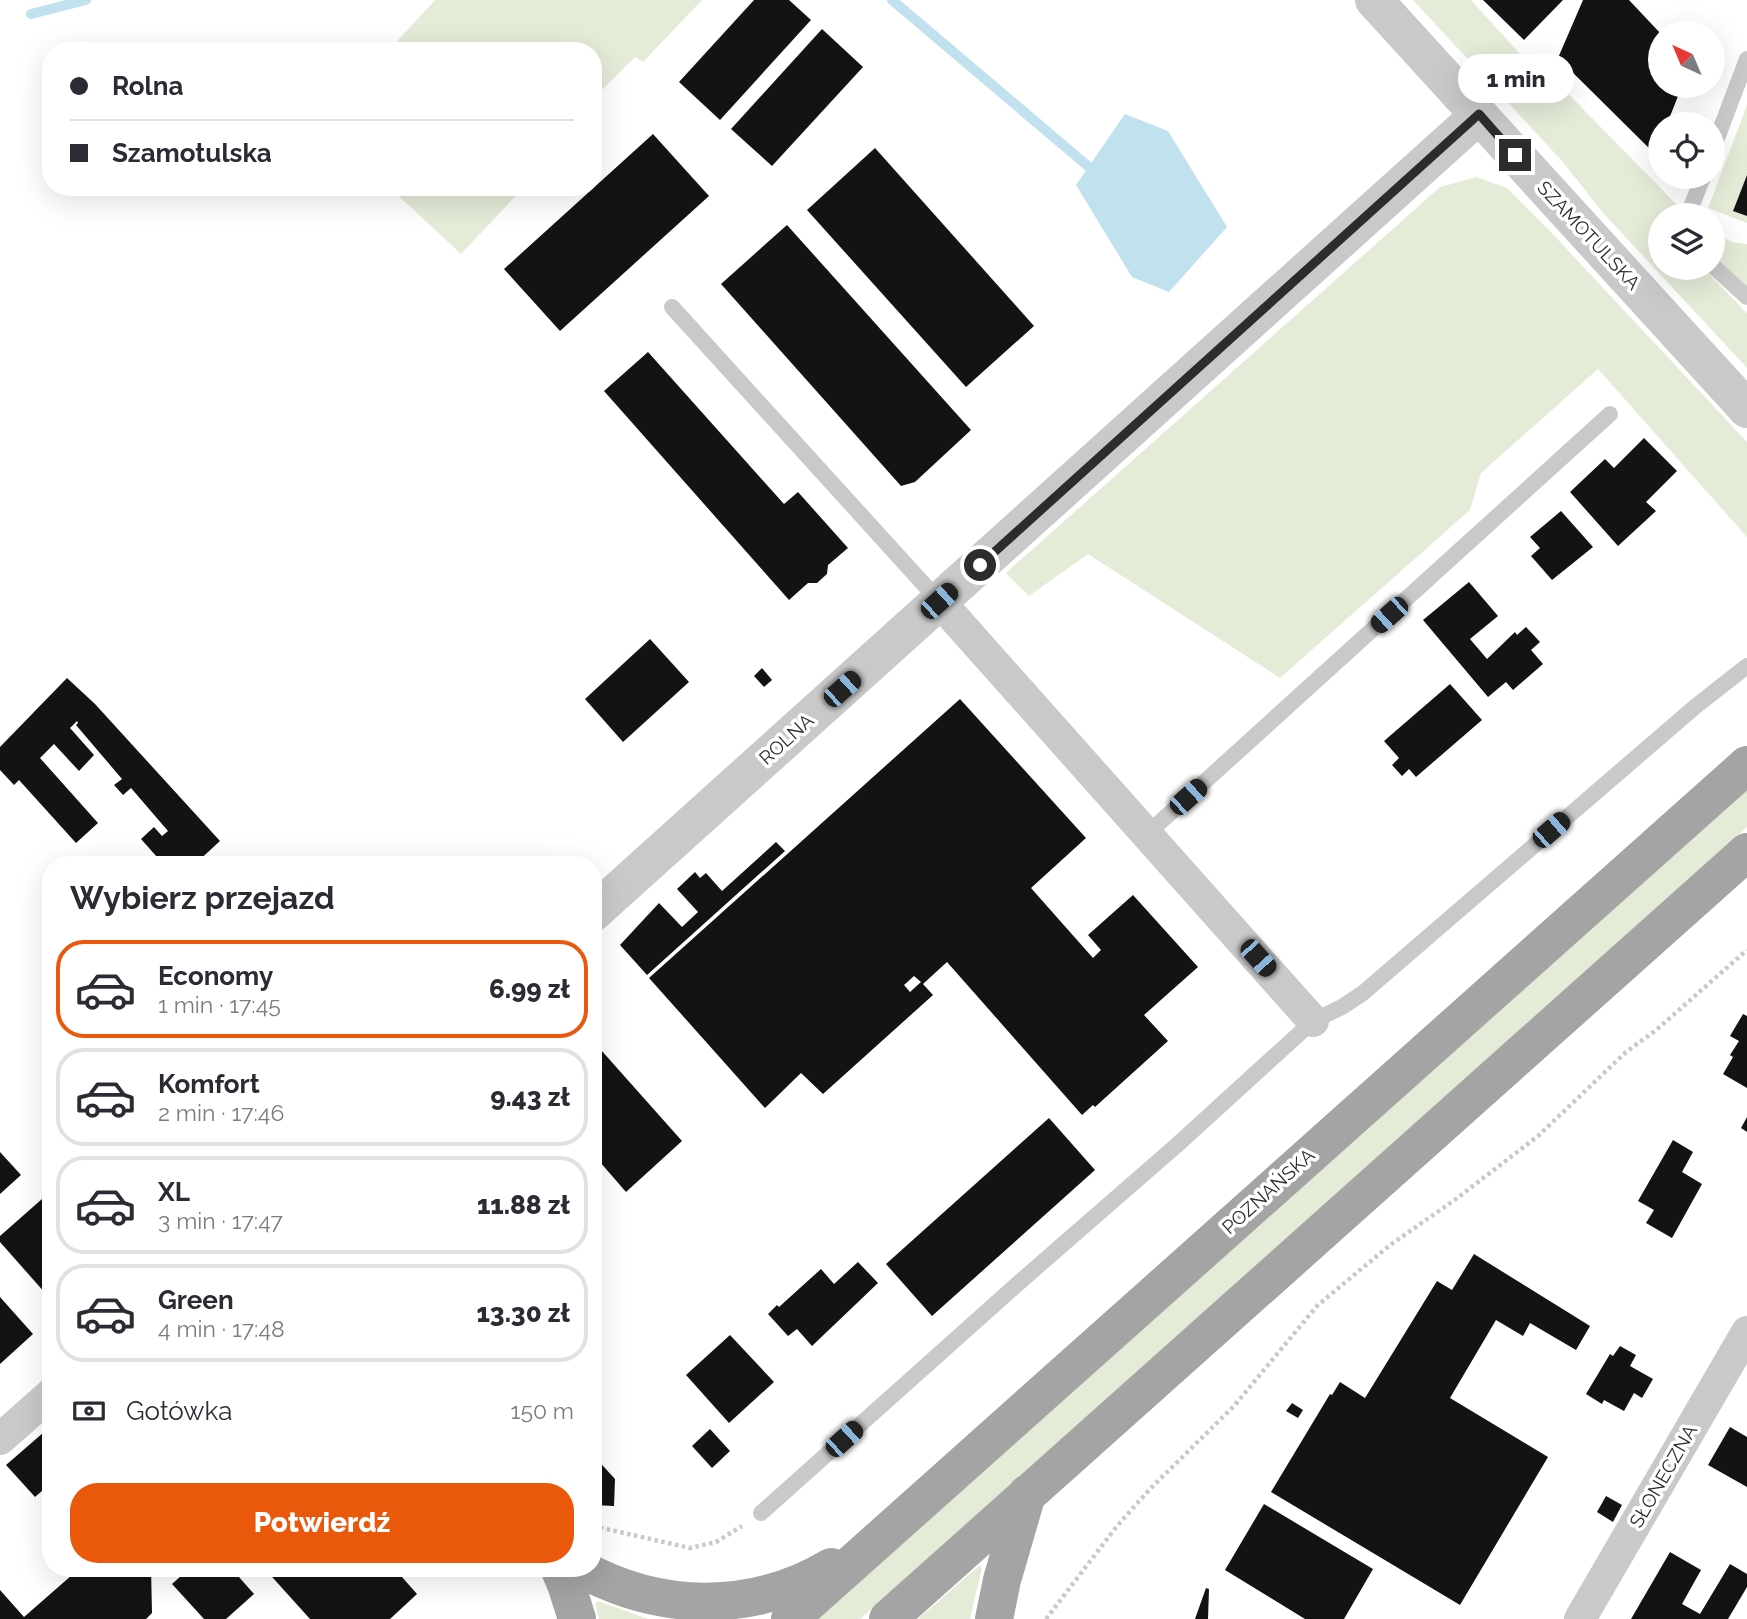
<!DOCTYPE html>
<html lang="pl">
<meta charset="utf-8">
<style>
:root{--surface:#fff;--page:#f7f7f7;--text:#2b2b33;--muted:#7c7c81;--line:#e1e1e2;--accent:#ea580c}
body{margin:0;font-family:Raleway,sans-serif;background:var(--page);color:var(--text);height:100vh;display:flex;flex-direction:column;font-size:26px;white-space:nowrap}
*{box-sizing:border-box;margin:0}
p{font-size:23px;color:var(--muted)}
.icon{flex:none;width:38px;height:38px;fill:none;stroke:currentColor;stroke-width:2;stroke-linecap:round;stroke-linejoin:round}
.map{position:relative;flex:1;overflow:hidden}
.panel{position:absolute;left:42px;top:856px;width:560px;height:721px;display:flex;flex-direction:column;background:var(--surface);border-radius:28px;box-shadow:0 7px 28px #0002}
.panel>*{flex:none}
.guide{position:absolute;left:42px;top:42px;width:560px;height:154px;border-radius:28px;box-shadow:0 7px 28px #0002;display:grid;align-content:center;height:154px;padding:0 28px;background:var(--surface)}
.needle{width:46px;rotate:316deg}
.controls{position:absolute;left:1648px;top:21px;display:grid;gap:14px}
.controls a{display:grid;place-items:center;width:77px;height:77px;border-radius:50%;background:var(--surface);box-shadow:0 7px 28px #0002;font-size:35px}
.end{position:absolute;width:32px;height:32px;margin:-16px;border:9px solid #2c2c2c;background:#fff;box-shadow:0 0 0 4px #fff}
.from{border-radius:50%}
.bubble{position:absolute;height:49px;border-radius:24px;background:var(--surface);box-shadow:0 7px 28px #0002;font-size:23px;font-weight:800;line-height:49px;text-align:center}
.car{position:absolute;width:21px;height:42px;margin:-21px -10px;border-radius:9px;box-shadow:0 0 5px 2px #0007;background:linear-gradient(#222 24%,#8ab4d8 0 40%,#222 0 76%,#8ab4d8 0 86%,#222 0)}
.guide b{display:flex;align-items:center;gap:24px;height:66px;font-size:26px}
.guide b+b{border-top:2px solid var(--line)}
.guide i{width:18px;height:18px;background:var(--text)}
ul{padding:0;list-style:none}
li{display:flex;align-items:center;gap:21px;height:98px;margin:0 14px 10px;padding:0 14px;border:4px solid var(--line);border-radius:28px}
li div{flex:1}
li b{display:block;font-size:26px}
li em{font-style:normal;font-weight:800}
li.current{border-color:var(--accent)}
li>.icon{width:63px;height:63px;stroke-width:1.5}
h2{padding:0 28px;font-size:32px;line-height:84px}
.pay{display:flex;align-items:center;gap:18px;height:77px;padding:0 28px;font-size:26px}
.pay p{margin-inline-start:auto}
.cta{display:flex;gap:14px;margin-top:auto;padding:14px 28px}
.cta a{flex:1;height:80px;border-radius:28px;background:var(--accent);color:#fff;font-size:28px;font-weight:800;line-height:80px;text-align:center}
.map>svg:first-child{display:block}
</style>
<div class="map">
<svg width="1747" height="1619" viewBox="0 0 1747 1619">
<rect width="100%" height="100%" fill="#fff"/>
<g fill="#e4ecd8">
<path d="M435,0H702L643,62L635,57L593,99V51H388Z"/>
<path d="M1413,0H1471L1531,66L1538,63L1680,208L1678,215H1661V268H1703L1747,313V368L1604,214L1562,161Z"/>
<path d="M1747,105V175L1733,210L1747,216V223L1708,208Z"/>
<path d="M1477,177L1507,188L1549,230L1747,442V537L1598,369L1481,473L1470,510L1280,678L1088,554L1029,596L1006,573L1440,187Z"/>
<path d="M389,187H524L461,254Z"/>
<path d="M1713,231L1732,242L1747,244V288L1713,257Z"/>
<path d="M1747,788V827L860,1619H816Z"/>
<path d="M980,1565L982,1568L970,1619H918Z"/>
<path d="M598,1601L648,1619H599L595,1604Z"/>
</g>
<path fill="#c1e1ee" d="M1125,114L1168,131L1227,227L1169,292L1132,277L1076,185Z"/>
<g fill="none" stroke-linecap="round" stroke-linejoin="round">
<g stroke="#c1e1ee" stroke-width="10">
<path d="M892,0L1089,167"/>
<path d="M31,14L86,0"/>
</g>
</g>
<g fill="#131313" fill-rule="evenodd">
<path d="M754,0H789L811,20L720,120L679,82Z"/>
<path d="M1483,0H1563L1524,40Z"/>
<path d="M1583,0H1629L1661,34V86H1682L1667,124H1661V139L1655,154L1558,58Z"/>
<path d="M822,29L863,67L772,166L731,129Z"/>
<path d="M653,134L709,196L560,331L504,269Z"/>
<path d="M875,148L1034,326L966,387L807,210Z"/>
<path d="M1747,175V216L1733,211Z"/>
<path d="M787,225L971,430L915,482L901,486L721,284Z"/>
<path d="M648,352L784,504L798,492L848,548L828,565L827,574L817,583H808L789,600L604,391Z"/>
<path d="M1644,438L1677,471L1646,502L1656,511L1618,546L1570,492L1605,459L1614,468Z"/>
<path d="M1561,511L1593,547L1552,580L1531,556L1540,548L1530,537Z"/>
<path d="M1469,582L1498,616L1470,639L1487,659L1515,632L1517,635L1526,627L1540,642L1531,650L1543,664L1513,690L1506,682L1488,697L1423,620Z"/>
<path d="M650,639L689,682L623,742L585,699Z"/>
<path d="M762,668L772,680L764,687L754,676Z"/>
<path d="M67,678L95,704L220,841L195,864H149L157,857L141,839L154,827L162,836L168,831L131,788L123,795L114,785L122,779L76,725L78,723L77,721L70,728L94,755L79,771L54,744L40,758L98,823L76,843L19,780L14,785L0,770V747Z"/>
<path d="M1450,684L1482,720L1416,777L1409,769L1402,776L1392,765L1399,758L1384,741Z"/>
<path d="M960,699L1086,838L1031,888L1093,958L1101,950L1088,935L1133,895L1198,967L1144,1015L1168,1041L1095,1107L1093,1105L1082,1115L947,962L923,984L933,995L823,1094L801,1073L765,1108L649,978ZM914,976L921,982L910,992L904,985Z"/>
<path d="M776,842L785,851L647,975L620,945L659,903L682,927L698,912L677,889L695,872L700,878L706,873L722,891Z"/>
<path d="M1743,1014L1747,1016V1088L1723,1074L1733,1057L1730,1055L1739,1041L1730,1036Z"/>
<path d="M593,1041L682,1141L626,1192L593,1154Z"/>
<path d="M1747,1117V1132L1741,1128Z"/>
<path d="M1049,1118L1095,1170L932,1316L886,1264Z"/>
<path d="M1673,1140L1693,1152L1682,1172L1702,1184L1672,1238L1646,1223L1654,1210L1638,1201Z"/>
<path d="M0,1152L21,1175L0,1194Z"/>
<path d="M42,1199L51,1208V1289L46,1294L0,1242V1236Z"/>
<path d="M1474,1254L1590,1326L1576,1350L1530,1323L1523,1336L1496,1320L1450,1398L1548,1457L1460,1605L1271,1492L1330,1394L1332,1395L1340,1382L1365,1398L1437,1281L1452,1290Z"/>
<path d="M858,1262L878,1283L812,1346L797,1329L788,1336L768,1314L777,1305L779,1307L821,1269L834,1284Z"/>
<path d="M0,1297L33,1334L0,1364Z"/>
<path d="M730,1335L774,1382L729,1423L686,1375Z"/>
<path d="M1620,1346L1636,1355L1630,1366L1653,1379L1642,1398L1634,1393L1624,1411L1604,1400L1602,1404L1586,1394L1610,1354L1613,1356Z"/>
<path d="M1292,1403L1303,1410L1298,1418L1286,1411Z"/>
<path d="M51,1426V1483L35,1497L6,1465Z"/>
<path d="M1730,1427L1747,1437V1487L1708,1465Z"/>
<path d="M710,1429L730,1451L712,1468L692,1446Z"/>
<path d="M593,1455L615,1479L614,1506L593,1505Z"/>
<path d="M1606,1496L1622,1505L1613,1522L1597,1512Z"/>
<path d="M1264,1504L1373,1569L1344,1619H1305L1225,1570Z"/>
<path d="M1670,1552L1701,1570L1682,1604L1700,1614L1730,1564L1747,1574V1587L1728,1619H1631Z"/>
<path d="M80,1568H151L152,1613L146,1619H0V1590L24,1617Z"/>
<path d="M190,1568H231L254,1594L226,1619H204L172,1584Z"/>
<path d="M264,1568H394L417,1594L390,1619H310Z"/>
<path d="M1206,1588L1209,1589L1208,1619H1195Z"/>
</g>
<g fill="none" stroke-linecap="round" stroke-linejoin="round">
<g stroke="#c9c9c9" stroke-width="4.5" stroke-dasharray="3.5 3.5" stroke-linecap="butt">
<path d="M593,1526L690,1548L716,1542L742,1526"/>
<path d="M1046,1619L1117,1526L1150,1489L1234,1406L1317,1306L1390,1245L1456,1199L1538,1136L1626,1052L1655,1031L1747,950"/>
</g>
<g stroke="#c9c9c9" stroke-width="16">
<path d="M1713,149L1747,59"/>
<path d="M1688,215L1703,177"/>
<path d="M1713,266L1747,297"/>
<path d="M672,307L939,601"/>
<path d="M1147,834L1610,414"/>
<path d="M761,1513L1022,1280L1177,1145L1313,1021L1342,1007L1363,993L1696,706L1747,666"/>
</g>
<g stroke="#c9c9c9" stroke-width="32">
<path d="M939,601L1313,1021"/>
<path d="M0,1439L51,1394"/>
<path d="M1580,1619L1747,1332"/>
</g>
<g stroke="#c9c9c9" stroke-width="38">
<path d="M1374,0L1747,409"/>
<path d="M593,913L1479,115"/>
</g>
<g stroke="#a4a4a4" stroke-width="38">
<path d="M559,1568L567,1587L577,1619"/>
<path d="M580,1568C659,1612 752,1614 831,1567"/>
<path d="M790,1619L1747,765"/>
<path d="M888,1619L1747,852"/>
<path d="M994,1619L1002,1580L1027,1494"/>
</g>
</g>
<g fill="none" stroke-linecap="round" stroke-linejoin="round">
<path stroke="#2c2c2c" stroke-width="9" d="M980,565L1479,114L1515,155"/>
</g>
<g text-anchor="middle" stroke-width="7" stroke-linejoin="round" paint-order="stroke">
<g font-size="19" fill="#2c2c2c" stroke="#fff">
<text transform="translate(1589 235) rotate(47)" y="7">SZAMOTULSKA</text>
<text transform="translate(786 739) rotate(-42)" y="7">ROLNA</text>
<text transform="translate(1268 1191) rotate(-42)" y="7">POZNAŃSKA</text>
<text transform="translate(1663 1476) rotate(-60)" y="7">SŁONECZNA</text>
</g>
</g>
</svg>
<div class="controls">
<a><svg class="needle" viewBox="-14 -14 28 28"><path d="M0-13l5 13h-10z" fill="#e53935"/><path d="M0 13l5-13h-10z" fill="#7c7c81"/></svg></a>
<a><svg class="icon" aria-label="locate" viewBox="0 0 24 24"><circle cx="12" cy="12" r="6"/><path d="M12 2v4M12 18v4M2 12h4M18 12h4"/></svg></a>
<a><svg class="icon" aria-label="layers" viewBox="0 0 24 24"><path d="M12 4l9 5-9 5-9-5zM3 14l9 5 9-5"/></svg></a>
</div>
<i class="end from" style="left:980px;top:565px"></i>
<i class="end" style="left:1515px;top:155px"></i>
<div class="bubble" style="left:1458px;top:54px;width:116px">1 min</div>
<i class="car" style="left:939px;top:601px;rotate:48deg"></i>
<i class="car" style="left:1389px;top:615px;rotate:228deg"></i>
<i class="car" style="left:842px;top:689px;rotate:48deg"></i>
<i class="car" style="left:1188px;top:797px;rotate:48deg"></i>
<i class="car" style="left:1551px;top:830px;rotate:49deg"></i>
<i class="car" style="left:1258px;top:958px;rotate:138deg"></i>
<i class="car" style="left:844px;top:1439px;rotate:48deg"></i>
<div class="guide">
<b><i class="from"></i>Rolna</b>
<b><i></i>Szamotulska</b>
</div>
<section class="panel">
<h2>Wybierz przejazd</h2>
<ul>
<li class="current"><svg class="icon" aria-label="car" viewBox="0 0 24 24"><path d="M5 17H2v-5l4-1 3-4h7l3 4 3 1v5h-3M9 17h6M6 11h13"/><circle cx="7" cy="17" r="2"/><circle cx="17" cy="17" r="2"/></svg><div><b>Economy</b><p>1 min · 17:45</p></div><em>6.99 zł</em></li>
<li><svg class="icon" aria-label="car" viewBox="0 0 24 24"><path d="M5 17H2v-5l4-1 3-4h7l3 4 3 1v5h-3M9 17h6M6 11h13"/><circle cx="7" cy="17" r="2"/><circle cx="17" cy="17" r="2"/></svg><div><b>Komfort</b><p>2 min · 17:46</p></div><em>9.43 zł</em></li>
<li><svg class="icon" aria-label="car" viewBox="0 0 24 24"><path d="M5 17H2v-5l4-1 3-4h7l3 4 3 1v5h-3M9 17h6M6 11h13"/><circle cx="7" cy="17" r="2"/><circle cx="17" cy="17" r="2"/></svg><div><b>XL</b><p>3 min · 17:47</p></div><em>11.88 zł</em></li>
<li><svg class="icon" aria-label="car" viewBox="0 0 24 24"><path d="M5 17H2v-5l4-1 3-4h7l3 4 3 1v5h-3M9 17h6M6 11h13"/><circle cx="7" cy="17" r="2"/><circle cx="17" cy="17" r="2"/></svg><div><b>Green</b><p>4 min · 17:48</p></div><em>13.30 zł</em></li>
</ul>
<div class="pay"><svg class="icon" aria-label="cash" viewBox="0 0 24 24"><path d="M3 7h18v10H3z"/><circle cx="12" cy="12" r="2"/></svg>Gotówka<p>150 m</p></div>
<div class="cta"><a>Potwierdź</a></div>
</section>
</div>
